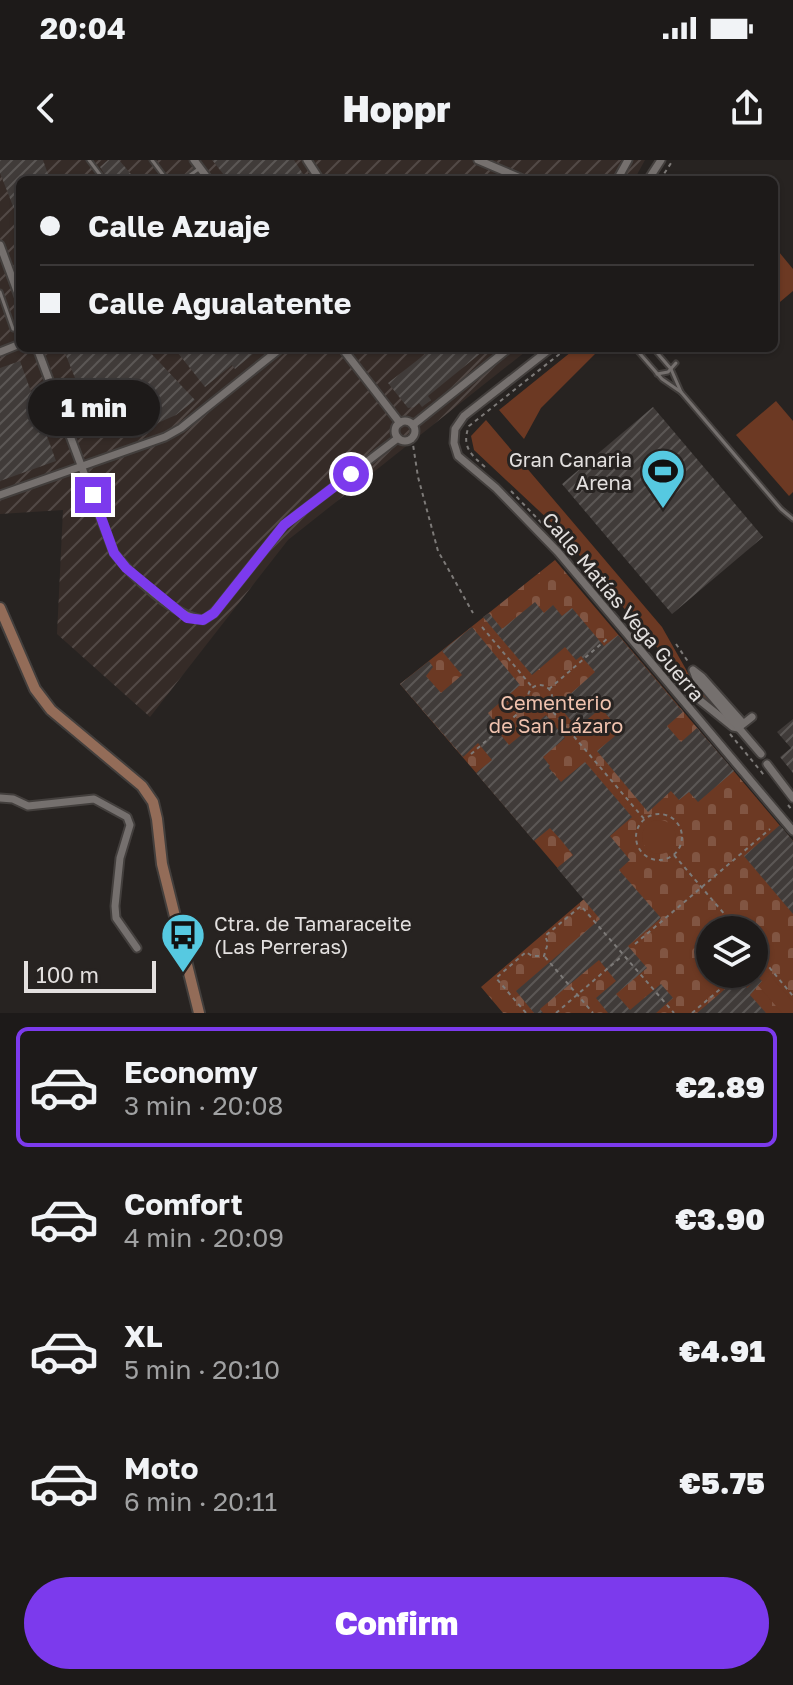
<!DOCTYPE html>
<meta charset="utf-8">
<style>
:root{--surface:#1d1a19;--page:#2a2726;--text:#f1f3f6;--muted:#a0a1a2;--line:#3b3838;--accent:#7c3aed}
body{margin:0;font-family:"Golos Text",sans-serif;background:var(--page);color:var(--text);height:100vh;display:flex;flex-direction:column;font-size:30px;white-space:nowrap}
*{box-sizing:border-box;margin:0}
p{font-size:26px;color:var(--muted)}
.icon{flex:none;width:44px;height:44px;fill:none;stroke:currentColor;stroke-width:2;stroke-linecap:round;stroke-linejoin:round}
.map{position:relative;height:853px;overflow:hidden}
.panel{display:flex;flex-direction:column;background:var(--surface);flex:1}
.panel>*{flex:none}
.top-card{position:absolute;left:16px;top:16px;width:762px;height:176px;border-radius:12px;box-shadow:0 2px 6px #0004,0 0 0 2px var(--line);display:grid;align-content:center;height:176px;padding:0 24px;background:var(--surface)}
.fabs{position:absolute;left:696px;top:756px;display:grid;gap:16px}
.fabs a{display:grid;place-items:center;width:72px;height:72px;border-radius:50%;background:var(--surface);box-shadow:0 2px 6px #0004,0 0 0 2px var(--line);font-size:40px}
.scale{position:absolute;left:24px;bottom:20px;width:132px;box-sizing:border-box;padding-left:8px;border:4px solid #e3e0df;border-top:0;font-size:22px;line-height:28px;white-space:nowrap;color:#e3e0df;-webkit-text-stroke:6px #272321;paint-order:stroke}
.end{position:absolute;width:36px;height:36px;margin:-18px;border:10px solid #7c3aed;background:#fff;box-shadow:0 0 0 4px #fff}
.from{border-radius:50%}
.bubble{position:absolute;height:56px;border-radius:28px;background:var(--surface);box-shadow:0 2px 6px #0004,0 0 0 2px var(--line);font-size:26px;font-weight:800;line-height:56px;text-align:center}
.top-card b{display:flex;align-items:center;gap:28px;height:76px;font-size:30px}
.top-card b+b{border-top:2px solid var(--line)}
.top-card i{width:20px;height:20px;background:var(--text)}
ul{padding:14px 0 0;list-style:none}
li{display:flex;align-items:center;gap:24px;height:120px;margin:0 16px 12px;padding:0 8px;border:4px solid transparent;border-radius:12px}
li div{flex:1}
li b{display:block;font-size:30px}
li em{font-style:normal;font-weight:800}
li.active{border-color:var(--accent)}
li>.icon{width:72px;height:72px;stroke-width:1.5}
.button{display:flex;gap:16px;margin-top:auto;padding:16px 24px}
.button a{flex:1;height:92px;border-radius:48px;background:var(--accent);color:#fff;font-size:32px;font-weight:800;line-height:92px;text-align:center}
.status{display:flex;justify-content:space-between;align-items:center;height:56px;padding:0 40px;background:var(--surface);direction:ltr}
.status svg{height:22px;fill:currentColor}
header{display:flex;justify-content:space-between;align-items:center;height:104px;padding:0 24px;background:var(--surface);font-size:36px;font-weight:800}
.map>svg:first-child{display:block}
</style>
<div class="status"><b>20:04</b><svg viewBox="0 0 49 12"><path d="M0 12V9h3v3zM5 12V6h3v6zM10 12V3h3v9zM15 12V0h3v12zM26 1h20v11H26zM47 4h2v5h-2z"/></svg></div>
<header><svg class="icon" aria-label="back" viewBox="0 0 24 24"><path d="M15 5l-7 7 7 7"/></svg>Hoppr<svg class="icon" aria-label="share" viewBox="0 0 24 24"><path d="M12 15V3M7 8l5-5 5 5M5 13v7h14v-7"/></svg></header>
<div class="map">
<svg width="793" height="853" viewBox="0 0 793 853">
<defs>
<pattern id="industrial-furrows" width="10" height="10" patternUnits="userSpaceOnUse" patternTransform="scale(2)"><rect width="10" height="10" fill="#352b27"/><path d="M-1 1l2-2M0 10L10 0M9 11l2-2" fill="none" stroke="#524946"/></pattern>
<pattern id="cemetery-stones" width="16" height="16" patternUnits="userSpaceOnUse" patternTransform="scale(2)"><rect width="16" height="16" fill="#6c3923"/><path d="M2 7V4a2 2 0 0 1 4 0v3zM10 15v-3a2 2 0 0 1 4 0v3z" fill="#815542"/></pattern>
<pattern id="building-hatch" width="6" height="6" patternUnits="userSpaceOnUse" patternTransform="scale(2)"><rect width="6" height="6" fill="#403b39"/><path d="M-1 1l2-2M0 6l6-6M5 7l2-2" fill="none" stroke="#5b5755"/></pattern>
</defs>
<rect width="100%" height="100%" fill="#272321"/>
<path fill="url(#industrial-furrows)" d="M0,0H645L634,20H20V188H530L288,380L150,557L57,474L63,350L0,354Z"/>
<path fill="url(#cemetery-stones)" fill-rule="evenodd" d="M555,400L793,681V853H503L481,827L584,739L400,524ZM710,770H754V814H710Z"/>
<g fill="#6c3923">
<path d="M774,86L793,109V131L774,147Z"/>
<path d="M576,188H601L541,248L524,279L499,250Z"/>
<path d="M776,241L793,261V332L789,336L736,275Z"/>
<path d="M486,260L662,467L688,513L724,557L699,537L552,363L474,290L471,276Z"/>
<circle cx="659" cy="677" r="17"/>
<path d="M758,801L793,842V853H782L748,814H754V804Z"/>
</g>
<g fill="url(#building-hatch)">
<path d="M0,0H43L50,20H20V64L0,13Z"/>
<path d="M108,0H119L136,20H108L100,7Z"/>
<path d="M212,0H294L307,20H228Z"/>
<path d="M63,188H146L195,240L176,255L130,275L110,218L79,228Z"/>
<path d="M174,188H250L254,193L235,209L232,205L205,227Z"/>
<path d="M433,188H487L428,236L431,240L422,247L419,243L414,247L408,248L388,223Z"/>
<path d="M20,201L56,301L0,321V208Z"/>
<path d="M653,247L763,377L672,454L562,324Z"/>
<path d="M535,442L544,453L553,445L562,456L572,448L604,486L618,475L683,552L667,566L681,582L697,568L734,611L698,642L689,632L679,640L671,631L648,652L597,591L621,571L612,561L601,548L577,568L558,545L595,512L581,496L576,500L565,487L532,515L483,457L489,453L502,469Z"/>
<path d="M472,467L520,525L488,553L498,566L495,568L509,585L546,555L565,578L543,597L550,606L549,608L561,622L585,602L632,657L610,676L630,700L619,710L661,758L628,786L647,808L616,834L630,850L661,824L673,838L656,853H608L596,838L616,821L599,800L540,849L543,853H534L516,831L600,759L557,708L573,695L561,680L550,668L534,681L476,613L492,600L478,583L463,597L400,524L429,501L433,507L426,516L441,533L462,515L442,491Z"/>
<path d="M793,559V613L780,597L791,588L777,572Z"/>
<path d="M780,665L793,681V754L744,696Z"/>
<path d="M738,818L747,828L759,818L762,821L750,835L766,853H697Z"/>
</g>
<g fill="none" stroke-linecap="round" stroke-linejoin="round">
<g stroke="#433f3d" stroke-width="7">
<g id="lane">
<path d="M89,0L104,20"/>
<path d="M152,0L167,20"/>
<path d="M183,20L200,8"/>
<path d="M0,132L13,169L20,170"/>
<path d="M635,188L662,219L681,232L781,349L793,359"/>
<path d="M653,188L671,209L681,232"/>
<path d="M637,191L646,188"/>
<path d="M657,214L668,212L676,203"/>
</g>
</g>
<g stroke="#433f3d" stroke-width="11">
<g id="street">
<path d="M194,0L209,20"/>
<path d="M307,0L320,20"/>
<path d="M478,0L525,20"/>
<path d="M617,20L628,0"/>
<path d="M648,20L661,0"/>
<path d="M0,85L20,139"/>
<path d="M37,188L114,393C132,416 174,456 203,460L214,453L284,365L398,278"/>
<path d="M342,188L400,263"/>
<path d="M551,188L464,256L455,269L454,283L458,296L496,328L558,392L793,671"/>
<path d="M0,192L20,184"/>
<circle cx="405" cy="271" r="10"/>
<path d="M413,265L509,188"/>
<path d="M0,335L165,277L181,268L281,188"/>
<path d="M697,538L733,567L738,568L752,557"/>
<path d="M742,562L702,517L693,510L696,518L761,594"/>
<path d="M767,604L793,638"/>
<path d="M0,638L13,639L28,646L94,639L127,657L130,665L120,698L115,746L116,758L137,788"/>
</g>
</g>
<g stroke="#433f3d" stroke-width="14">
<path id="secondary" d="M0,448L35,529L51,550L142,626L153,642L157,659L162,704L199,853"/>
</g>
<g stroke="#7d7a78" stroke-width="2" stroke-dasharray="4 4" stroke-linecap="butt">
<path d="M660,20L673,0"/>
<path d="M412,278L418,317L438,391L473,453"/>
<path d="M485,307C471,295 461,286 469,266L567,188"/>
<path d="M511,331L553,375"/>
<path d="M482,467L533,528"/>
<path d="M676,484L689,503"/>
<circle cx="540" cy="537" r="12"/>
<path d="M549,529L608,478"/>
<path d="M548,546L645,660"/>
<path d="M730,574L764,615"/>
<path d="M471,594L530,543"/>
<path d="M788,645L793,651"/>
<circle cx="659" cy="677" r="23"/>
<path d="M674,695L738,770"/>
<path d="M635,784L770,669"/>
<path d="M754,789L793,836"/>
<path d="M545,797L593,853"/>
<path d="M526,853L496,818L526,792L532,796H544L548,783L545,776L581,746L674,853"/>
<path d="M556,853L621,797"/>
<path d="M692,853L738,814"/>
</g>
<use href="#lane" stroke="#75706e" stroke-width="3"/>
<use href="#street" stroke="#75706e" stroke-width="7"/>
<use href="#secondary" stroke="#936c58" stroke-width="10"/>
</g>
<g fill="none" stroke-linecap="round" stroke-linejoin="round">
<path stroke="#7c3aed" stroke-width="10" d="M93,335L114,393L126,408L187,458L203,460L214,453L284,365L351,314"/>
</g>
<defs>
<g id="stadium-pin" transform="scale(2.3)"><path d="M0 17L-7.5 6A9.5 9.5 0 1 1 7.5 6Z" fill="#56c9e1" stroke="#272321"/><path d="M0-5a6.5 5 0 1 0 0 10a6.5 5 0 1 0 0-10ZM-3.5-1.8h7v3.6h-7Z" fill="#111"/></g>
<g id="bus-pin" transform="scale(2.3)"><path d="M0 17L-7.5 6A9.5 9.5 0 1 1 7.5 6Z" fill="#56c9e1" stroke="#272321"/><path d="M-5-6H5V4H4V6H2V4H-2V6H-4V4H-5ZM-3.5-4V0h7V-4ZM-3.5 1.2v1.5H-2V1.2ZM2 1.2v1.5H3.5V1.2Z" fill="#111"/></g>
</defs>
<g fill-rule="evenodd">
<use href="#stadium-pin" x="663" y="311"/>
<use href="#bus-pin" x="183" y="775"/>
</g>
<g text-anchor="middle" stroke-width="6" stroke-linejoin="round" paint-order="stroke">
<g font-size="20" fill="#e3e0df" stroke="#272321" text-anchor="end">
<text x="632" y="307">Gran Canaria<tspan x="632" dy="23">Arena</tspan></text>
<text x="214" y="771" text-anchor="start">Ctra. de Tamaraceite<tspan x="214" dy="23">(Las Perreras)</tspan></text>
</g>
<g font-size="20" fill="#e3e0df" stroke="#272321">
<text transform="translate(623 447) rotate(50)" y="7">Calle Matías Vega Guerra</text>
</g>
<g font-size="20" fill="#f0c2ae" stroke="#272321">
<text x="556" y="550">Cementerio<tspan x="556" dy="23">de San Lázaro</tspan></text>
</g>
</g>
</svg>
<div class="fabs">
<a><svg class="icon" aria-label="layers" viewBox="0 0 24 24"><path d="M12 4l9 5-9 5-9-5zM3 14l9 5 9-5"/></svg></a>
</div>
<div class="scale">100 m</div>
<i class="end from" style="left:351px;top:314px"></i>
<i class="end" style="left:93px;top:335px"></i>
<div class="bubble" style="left:28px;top:220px;width:132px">1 min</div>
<div class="top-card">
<b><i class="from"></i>Calle Azuaje</b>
<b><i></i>Calle Agualatente</b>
</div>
</div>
<section class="panel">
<ul>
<li class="active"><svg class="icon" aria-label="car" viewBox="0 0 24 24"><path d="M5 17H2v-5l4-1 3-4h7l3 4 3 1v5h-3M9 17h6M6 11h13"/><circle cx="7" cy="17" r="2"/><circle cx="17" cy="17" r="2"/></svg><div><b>Economy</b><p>3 min · 20:08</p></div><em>€2.89</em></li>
<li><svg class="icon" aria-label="car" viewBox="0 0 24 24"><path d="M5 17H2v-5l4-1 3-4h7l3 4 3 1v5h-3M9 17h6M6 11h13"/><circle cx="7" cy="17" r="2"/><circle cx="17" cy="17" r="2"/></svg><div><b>Comfort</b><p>4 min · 20:09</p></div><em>€3.90</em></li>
<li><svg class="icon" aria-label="car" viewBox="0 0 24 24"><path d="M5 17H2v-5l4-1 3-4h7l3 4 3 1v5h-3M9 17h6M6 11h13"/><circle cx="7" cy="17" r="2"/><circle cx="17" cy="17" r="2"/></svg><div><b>XL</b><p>5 min · 20:10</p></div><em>€4.91</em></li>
<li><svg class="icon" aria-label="car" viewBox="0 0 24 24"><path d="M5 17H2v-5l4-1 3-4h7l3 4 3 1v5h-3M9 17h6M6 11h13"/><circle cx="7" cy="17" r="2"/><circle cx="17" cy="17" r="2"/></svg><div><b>Moto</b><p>6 min · 20:11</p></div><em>€5.75</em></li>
</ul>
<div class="button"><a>Confirm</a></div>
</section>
